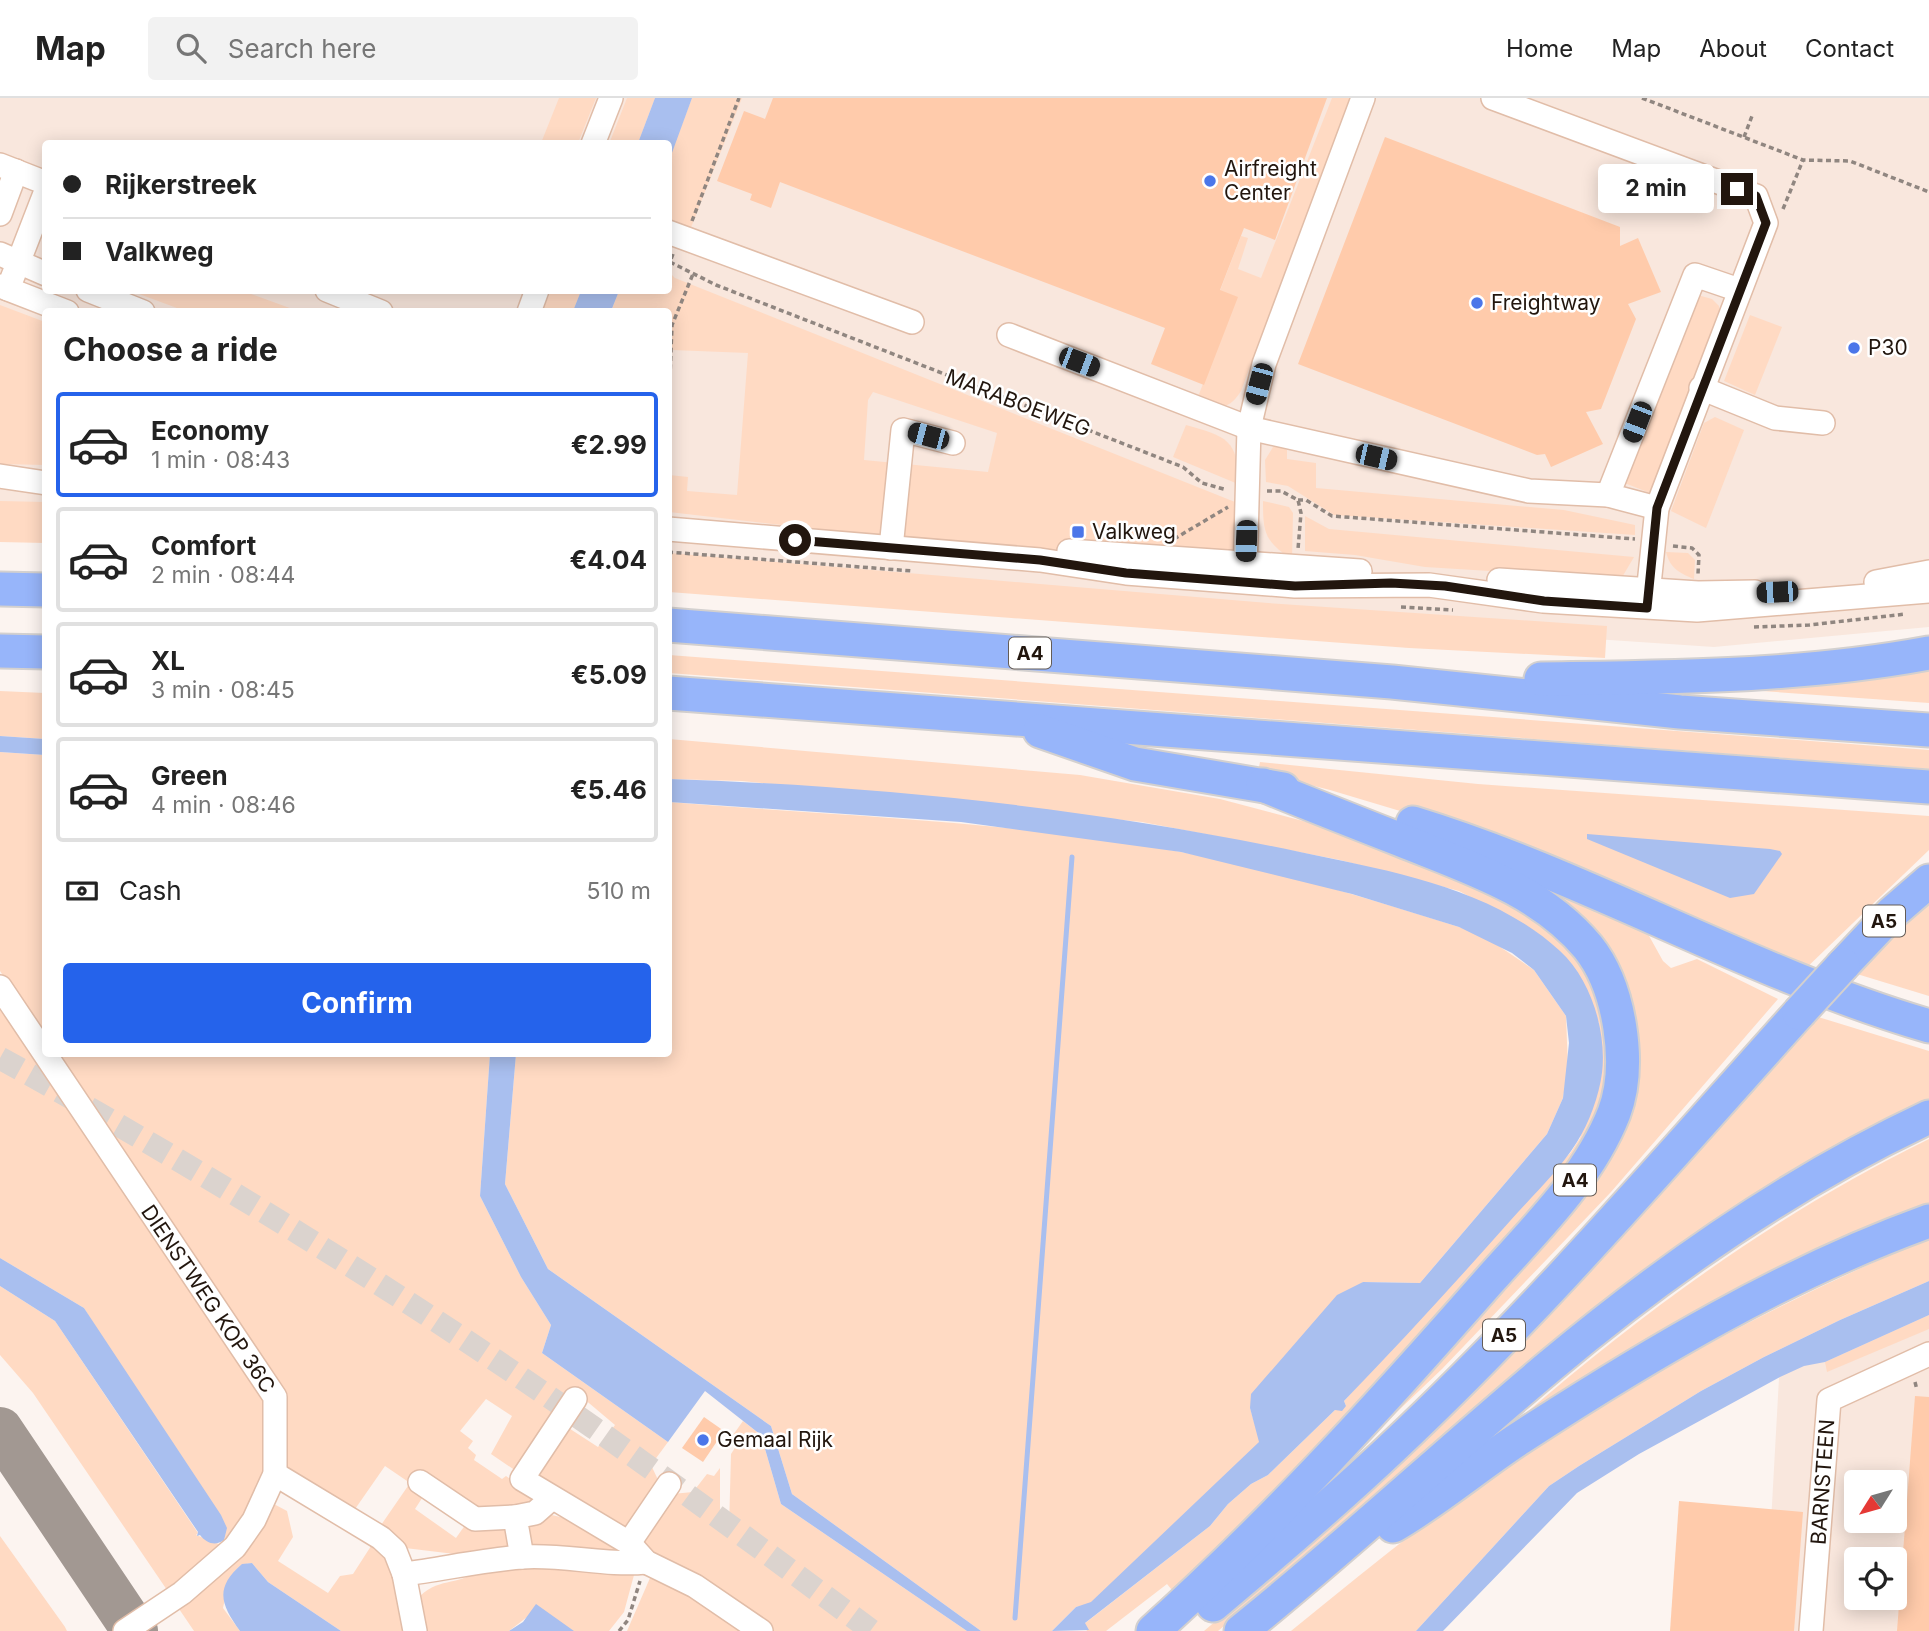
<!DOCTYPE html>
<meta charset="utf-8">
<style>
:root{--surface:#fff;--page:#f2f2f2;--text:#222;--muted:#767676;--line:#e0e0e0;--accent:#2563eb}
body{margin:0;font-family:Inter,sans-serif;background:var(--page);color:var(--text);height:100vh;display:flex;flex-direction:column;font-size:26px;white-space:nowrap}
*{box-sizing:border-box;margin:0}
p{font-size:23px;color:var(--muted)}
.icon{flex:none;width:38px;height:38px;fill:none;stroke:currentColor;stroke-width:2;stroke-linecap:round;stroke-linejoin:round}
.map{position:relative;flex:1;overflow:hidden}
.panel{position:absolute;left:42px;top:210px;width:630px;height:749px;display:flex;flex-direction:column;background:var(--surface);border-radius:7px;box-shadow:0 4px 18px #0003}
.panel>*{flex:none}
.hud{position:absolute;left:42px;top:42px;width:630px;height:154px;border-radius:7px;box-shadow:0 4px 18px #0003;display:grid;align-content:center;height:154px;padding:0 21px;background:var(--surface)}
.needle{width:46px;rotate:233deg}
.controls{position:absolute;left:1844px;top:1372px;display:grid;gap:14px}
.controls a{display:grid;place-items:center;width:63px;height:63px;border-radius:7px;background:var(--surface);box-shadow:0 4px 18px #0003;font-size:35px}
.end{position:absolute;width:32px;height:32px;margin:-16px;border:9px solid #22160e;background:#fff;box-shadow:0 0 0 4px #fff}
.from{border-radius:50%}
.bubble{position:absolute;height:49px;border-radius:7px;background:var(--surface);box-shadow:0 4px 18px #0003;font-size:23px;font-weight:700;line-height:49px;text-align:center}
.car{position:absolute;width:21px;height:42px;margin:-21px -10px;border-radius:9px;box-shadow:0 0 5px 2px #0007;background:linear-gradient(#222 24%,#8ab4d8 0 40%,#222 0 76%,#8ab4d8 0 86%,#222 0)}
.hud b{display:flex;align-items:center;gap:24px;height:66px;font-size:26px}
.hud b+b{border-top:2px solid var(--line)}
.hud i{width:18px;height:18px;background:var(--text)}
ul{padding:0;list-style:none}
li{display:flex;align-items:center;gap:21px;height:105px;margin:0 14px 10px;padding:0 7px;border:4px solid var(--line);border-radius:7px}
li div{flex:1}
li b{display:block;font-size:26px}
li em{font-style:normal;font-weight:700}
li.current{border-color:var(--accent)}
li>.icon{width:63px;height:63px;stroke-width:1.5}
h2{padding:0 21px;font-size:32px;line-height:84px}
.pay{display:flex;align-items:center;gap:18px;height:77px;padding:0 21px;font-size:26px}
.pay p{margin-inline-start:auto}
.cta{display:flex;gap:14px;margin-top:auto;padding:14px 21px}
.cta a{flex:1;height:80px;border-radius:7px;background:var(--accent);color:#fff;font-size:28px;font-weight:700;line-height:80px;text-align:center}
header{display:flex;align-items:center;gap:42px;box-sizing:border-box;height:98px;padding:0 35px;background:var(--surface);border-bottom:2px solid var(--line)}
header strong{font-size:33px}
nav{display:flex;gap:38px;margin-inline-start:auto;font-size:24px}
.search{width:490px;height:63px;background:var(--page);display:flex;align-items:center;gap:18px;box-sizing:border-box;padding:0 24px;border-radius:7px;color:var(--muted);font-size:26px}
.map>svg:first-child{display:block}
</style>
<header>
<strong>Map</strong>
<div class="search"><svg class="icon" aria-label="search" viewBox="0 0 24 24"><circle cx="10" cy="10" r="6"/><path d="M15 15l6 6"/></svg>Search here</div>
<nav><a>Home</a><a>Map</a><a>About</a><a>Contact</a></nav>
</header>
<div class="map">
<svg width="1929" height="1533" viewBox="0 0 1929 1533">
<rect width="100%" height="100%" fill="#fcf4f0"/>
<g fill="#f9e7dd" fill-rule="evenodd">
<path d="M0,0H1929V529L1714,549L1094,507L669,472L668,214H46L45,425H0ZM46,46H668V192H46Z"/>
<path d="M1929,1205V1533H1765L1780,1262ZM1857,1384H1895V1423H1857ZM1857,1461H1895V1500H1857Z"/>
</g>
<g fill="#ffdac3" fill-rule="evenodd">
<path d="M559,0H596L578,45H541Z"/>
<path d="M627,0H655L638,45L609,46Z"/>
<path d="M692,0H742L690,132L669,124L668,63Z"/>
<path d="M1332,0H1350L1241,293C1228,314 1217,310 1196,304L1234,205L1218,198L1241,138L1248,140L1238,171L1261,180Z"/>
<path d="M669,174L675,180L1235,404C1236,416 1242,448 1229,456C1223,459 1212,460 1205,462L892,440L669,414V377L688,379L687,393L737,397L748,255L672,252L669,275L668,214H611L619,193L668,192ZM873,294L997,335L988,374L864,362L868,302Z"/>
<path d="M131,193H243L298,213H185Z"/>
<path d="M551,193H581L573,213L542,214Z"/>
<path d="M1694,196L1712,201L1719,208L1720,215L1650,395L1622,384Z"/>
<path d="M0,207L45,224V367L0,366Z"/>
<path d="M1750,217L1782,229L1755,297L1724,283Z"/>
<path d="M1715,319L1744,332L1706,430L1671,413L1704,325Z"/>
<path d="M1186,327C1226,338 1239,342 1238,386L1173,359Z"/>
<path d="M1279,348L1287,352V361L1316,365V390L1564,412L1635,427V437L1334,417L1288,388L1266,384L1265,362L1273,349Z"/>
<path d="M0,403L45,404V445L0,444Z"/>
<path d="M1263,403L1289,409L1293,415L1292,462C1265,442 1263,437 1263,403Z"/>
<path d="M1305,418L1329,431L1634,459L1621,481L1425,469L1355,457L1305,453Z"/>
<path d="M1666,454L1688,455L1695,462L1694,481C1679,475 1670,470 1666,454Z"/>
<path d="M669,455L1268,505L1607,528L1605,560L1409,550L669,494Z"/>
<path d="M669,557L1929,652V671L669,575Z"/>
<path d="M1929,567V605L1748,592Z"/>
<path d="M0,593L45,595V641L0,638Z"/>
<path d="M669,641L1080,677L1220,701L1322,728L1417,760L1557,825L1613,920L1609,1012L1564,1090L1176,1497L1167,1486L1106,1533H1087L1084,1526L1210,1428L1228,1406L1251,1386L1268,1377L1335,1312L1346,1308L1344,1303L1571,1054L1580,1040L1602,975L1599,925L1536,834L1459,793L1340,762L1142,724L742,683L669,681Z"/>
<path d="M0,654L45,657V941L0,873Z"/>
<path d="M1260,664L1478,686L1929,718V752L1801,875L1477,736L1330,692L1258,674Z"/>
<path d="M669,704C840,718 1012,723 1181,754C1276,772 1367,800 1459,829L1484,838L1534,872L1566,918L1568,971L1563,1000L1547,1036L1420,1185L1363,1184L1250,1310L1260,1344L1091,1505L1076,1509L1052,1533H981L792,1396L771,1328L548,1171L505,1086L516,956H668Z"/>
<path d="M1558,796L1648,836L1663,863L1671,870L1697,861L1778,901L1611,1094L1442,1271L1294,1412L1573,1097L1629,963L1554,809Z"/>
<path d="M1929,801V898L1857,876Z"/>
<path d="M0,899L265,1298L267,1368L251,1410L223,1453L167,1492L33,1295L0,1257V1188L55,1223L198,1435L196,1437L219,1446L224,1442L84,1210L0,1160Z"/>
<path d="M1815,918L1929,953V1002L1375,1400L1218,1533H1204L1314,1439Z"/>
<path d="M55,956H490L480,1098L521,1179L551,1227L542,1255L668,1344L651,1367L660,1386L624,1434L534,1378L564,1327L598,1349L615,1327L583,1300L519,1375L491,1356L512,1318L486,1301L460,1333L473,1343L468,1350L476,1357L474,1362L502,1381L506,1378L536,1399V1406L496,1416L426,1394L415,1411L456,1440L468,1423L506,1426L511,1453L471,1458L405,1450L379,1430L410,1385L385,1368L353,1414L289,1372L284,1363L283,1321Z"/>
<path d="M1929,1041V1117L1478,1357C1616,1234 1761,1123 1929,1041Z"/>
<path d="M1929,1140V1183L1840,1222L1764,1259L1701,1293L1579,1368L1549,1388L1416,1533H1291C1373,1466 1455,1399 1545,1342C1667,1264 1795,1197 1929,1140Z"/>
<path d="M1929,1217V1231L1827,1274L1825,1264Z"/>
<path d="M743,1323L761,1337L781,1406L967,1533H774L648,1450L642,1443L672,1396L693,1394L707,1376L714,1378L720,1370V1431H729L731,1356L740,1342L733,1337Z"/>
<path d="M272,1405L287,1413L293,1439L278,1463L328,1495L340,1478L353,1476L373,1445L387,1454L408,1533H341L268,1484L252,1465C229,1466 228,1491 223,1510L240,1533H194L175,1505Z"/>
<path d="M552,1417L568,1421L630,1454L538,1450L531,1447L525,1430L537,1419Z"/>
<path d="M0,1438L65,1529L67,1533H0Z"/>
<path d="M583,1467L634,1477L624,1514L609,1533H573L527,1519L509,1533H422L416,1502C438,1478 456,1489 479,1472Z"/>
<path d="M650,1480L693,1496L748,1533H627Z"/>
</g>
<g fill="#a9bfef">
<path d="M655,0H692L669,63L668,46L638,45Z"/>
<path d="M581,193V192L619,193L611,213H573Z"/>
<path d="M0,638L45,641V657L0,654Z"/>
<path d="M669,681C880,688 1093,710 1300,754C1390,773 1490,789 1560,853C1591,881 1607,934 1602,975C1599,998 1589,1025 1577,1044C1559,1073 1532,1098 1510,1123C1456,1184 1401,1244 1344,1303L1346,1308L1342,1313L1335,1312L1268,1377L1251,1386L1228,1406L1210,1428L1085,1525L1089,1532L1052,1533L1076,1509L1091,1504L1259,1344L1250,1310L1251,1296L1337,1197L1363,1184L1420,1185L1547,1036L1563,1000L1569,945L1566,918L1534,872L1512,855L1459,829L1352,796L1181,754L961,724L669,704Z"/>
<path d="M1587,736L1770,751L1780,753L1782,756L1754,796L1730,800L1587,741Z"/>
<path d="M490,956H516L505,1086L548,1171L771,1328L792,1396L981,1533H967L781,1406L761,1337L705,1293L668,1344L542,1255L551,1227L521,1179L480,1098Z"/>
<path d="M0,1160L84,1210L221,1417L227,1430L224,1442C216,1448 207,1446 200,1437L197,1438L198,1434L55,1223L0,1188Z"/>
<path d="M1929,1183V1217L1825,1264L1804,1268L1780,1279L1639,1356L1577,1395L1443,1533H1416L1549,1388L1579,1368L1701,1293L1764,1259L1840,1222Z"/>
<path d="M252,1465L268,1484L341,1533H240C221,1507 214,1490 242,1466Z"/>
<path d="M536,1506L574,1533H509L523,1524Z"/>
</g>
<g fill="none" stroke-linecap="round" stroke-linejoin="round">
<path stroke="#a9bfef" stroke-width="5" d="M1015,1520L1072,759"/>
<path stroke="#a29892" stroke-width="46" d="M0,1332L135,1533"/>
</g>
<g fill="#ffcbab">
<path d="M773,0H1327L1275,142L1244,130L1220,192L1238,199L1204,287L1151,266L1165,230L780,84L771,110L750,102L752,96L717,83L744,13L765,21Z"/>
<path d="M1385,39L1620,129V148L1638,140L1661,194L1628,206L1636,221L1601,311L1586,314L1603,346L1551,369L1545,356L1537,357L1298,266Z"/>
<path d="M1915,1298L1929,1299V1533H1897Z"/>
<path d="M704,1319L724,1333L703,1364L682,1350Z"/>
<path d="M1679,1403L1803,1414L1794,1533H1670Z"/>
</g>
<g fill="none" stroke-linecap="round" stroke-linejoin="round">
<path stroke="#dbd3ce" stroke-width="23" stroke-dasharray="23 11" stroke-linecap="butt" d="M0,960C204,1073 403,1196 594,1330C688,1396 780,1465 872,1533"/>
<g stroke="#e1bda8" stroke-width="26">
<g id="minor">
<path d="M1493,0L1756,98L1766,125L1657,410L1647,506"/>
<path d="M593,46L611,0"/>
<path d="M0,67L46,85"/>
<path d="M0,116L16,73"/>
<path d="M668,134L912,224"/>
<path d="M0,156L46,176"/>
<path d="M0,188L67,214"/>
<path d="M8,191L46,93"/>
<path d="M88,192L143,214"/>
<path d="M327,192L381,214"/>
<path d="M529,214L537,192"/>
<path d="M1009,237L1249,330L1529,393L1608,397"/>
<path d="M1701,290L1775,320L1823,325"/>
<path d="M0,378L46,385"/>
<path d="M1657,410L1608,397L1695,177L1739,192"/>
<path d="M668,431L1040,462L1126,475L1295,488L1429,487L1543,503L1697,512L1929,493"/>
<path d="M891,450L903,332L953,345"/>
<path d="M1069,453L1360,473"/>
<path d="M1245,478L1249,330L1264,266L1363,0"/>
<path d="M1499,482L1698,495L1755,494"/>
<path d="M1876,484L1929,474"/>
<path d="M0,889L275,1299V1376L254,1422L235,1449L182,1495L125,1533"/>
<path d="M575,1301L522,1381L629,1445L646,1464L695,1488L761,1533"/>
<path d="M275,1376L381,1440L395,1453L404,1476C443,1471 483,1462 522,1459C564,1456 605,1468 646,1464"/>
<path d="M420,1384L475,1421L515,1419"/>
<path d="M629,1445L669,1386"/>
<path d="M522,1459L515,1419L535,1415L552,1400"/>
<path d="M404,1476L415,1533"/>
<path d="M1811,1533L1829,1302L1929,1256"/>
</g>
</g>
<g stroke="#d3d0cf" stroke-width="37">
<g id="highway">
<path d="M0,491L46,492"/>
<path d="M668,527L1392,584L1680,614L1929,632"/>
<path d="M0,553L46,554"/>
<path d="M1541,581C1670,579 1801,579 1929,555"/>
<path d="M668,595L1929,689"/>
<path d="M1040,633L1135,666L1283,691"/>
<path d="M1413,725C1590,779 1751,876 1929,928"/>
<path d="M1843,867L1892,815L1929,783"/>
<path d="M1393,1428C1438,1402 1477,1368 1520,1340C1648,1257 1785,1175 1929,1123"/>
<path d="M1213,1507C1274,1456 1335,1404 1393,1349C1537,1214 1667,1062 1799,915"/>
<path d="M1153,1533C1273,1425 1382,1305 1488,1184C1534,1132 1588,1081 1614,1015C1632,967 1620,889 1588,849C1541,792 1468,769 1401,742C1355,724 1309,706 1263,687"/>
<path d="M1241,1533C1347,1448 1446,1355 1550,1268C1666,1171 1792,1083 1929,1019"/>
</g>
</g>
<g stroke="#908680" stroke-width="3.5" stroke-dasharray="5 3.5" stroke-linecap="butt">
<path d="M1642,0L1803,62L1850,63L1929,94"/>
<path d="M1744,39L1752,18"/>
<path d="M1783,111L1803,62"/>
<path d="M692,123L739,0"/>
<path d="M673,156L670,164L716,187L1183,369L1202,385L1227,392"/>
<path d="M668,331L672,227L693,176"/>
<path d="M1267,393H1281L1298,402L1301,415L1298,451"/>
<path d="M1298,402H1306L1332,418L1635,441"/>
<path d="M1174,441L1228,409"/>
<path d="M1673,448L1692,450L1699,457L1698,476"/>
<path d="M668,454L912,473"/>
<path d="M1401,509L1453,512"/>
<path d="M1754,529L1809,527L1906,516"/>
<path d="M1915,1284L1917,1292"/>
<path d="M619,1533L628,1522L640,1483"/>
</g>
<use href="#minor" stroke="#fff" stroke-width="23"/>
<use href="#highway" stroke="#97b5fa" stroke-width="33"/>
<g stroke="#d3d0cf" stroke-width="37" stroke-linecap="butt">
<path id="highway-bridge" d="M1799,915L1843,867"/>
</g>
<use href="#highway-bridge" stroke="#97b5fa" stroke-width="33"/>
</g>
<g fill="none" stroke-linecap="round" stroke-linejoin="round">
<path stroke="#22160e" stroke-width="9" d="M795,442L1040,462L1126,475L1295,488L1391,485L1445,488L1544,503L1647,510L1657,410L1766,125L1756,98L1737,91"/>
</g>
<g fill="#4b76e9" stroke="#fff" stroke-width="2.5">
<circle cx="1210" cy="83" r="7"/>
<circle cx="1477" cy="205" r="7"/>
<circle cx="1854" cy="250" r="7"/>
<rect x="1071" y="427" width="14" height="14" rx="3.5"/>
<circle cx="703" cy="1342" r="7"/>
</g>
<g text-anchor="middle" stroke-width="5" stroke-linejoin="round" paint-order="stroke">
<g fill="#fff" stroke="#645c56" stroke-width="2">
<rect x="1009" y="539.5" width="42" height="31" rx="5"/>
<rect x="1863" y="807.5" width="42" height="31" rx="5"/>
<rect x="1554" y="1066.5" width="42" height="31" rx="5"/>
<rect x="1483" y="1221.5" width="42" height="31" rx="5"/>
</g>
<g font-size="19" font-weight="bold" fill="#22160e">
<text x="1030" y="562">A4</text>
<text x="1884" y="830">A5</text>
<text x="1575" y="1089">A4</text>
<text x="1504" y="1244">A5</text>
</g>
<g font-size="21" fill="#22160e" stroke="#fff" text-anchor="start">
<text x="1224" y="78">Airfreight<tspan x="1224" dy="24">Center</tspan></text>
<text x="1491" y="212">Freightway</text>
<text x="1868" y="257">P30</text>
<text x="1092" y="441">Valkweg</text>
<text x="717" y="1349">Gemaal Rijk</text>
</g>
<g font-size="21" fill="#22160e" stroke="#fff">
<text transform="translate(1018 305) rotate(21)" y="7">MARABOEWEG</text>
<text transform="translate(208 1201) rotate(56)" y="7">DIENSTWEG KOP 36C</text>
<text transform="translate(1823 1384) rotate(-86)" y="7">BARNSTEEN</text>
</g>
</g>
</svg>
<div class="controls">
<a><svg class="needle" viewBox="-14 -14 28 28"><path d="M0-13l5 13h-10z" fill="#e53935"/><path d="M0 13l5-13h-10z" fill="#767676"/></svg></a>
<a><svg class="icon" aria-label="locate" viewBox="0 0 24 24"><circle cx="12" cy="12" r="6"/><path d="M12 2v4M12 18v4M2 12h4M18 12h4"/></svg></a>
</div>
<i class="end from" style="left:795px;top:442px"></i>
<i class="end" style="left:1737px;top:91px"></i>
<div class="bubble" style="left:1598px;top:66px;width:116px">2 min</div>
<i class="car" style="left:1079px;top:264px;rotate:111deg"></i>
<i class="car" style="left:1259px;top:286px;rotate:195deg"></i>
<i class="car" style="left:1637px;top:324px;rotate:201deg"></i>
<i class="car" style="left:928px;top:338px;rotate:285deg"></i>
<i class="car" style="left:1376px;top:359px;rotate:103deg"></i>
<i class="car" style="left:1246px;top:443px;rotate:182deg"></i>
<i class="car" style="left:1777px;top:494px;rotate:268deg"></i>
<div class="hud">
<b><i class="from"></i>Rijkerstreek</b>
<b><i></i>Valkweg</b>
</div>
<section class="panel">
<h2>Choose a ride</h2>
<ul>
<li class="current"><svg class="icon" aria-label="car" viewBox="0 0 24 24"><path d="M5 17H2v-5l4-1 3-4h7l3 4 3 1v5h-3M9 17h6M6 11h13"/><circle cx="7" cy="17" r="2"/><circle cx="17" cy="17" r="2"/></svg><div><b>Economy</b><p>1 min · 08:43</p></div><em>€2.99</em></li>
<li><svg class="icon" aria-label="car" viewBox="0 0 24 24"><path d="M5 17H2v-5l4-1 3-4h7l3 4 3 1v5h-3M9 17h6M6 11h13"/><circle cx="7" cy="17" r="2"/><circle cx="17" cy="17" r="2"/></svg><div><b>Comfort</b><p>2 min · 08:44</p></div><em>€4.04</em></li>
<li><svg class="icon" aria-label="car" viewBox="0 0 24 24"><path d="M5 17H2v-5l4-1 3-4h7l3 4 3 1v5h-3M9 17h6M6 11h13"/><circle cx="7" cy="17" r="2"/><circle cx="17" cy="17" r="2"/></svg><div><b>XL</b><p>3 min · 08:45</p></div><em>€5.09</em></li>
<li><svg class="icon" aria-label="car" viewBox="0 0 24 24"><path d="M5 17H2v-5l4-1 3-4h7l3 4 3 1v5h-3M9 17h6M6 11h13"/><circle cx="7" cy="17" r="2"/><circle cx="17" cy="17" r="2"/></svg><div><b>Green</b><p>4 min · 08:46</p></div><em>€5.46</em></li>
</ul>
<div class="pay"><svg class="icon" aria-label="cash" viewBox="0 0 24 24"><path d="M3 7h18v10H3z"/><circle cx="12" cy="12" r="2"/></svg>Cash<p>510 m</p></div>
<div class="cta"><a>Confirm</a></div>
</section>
</div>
